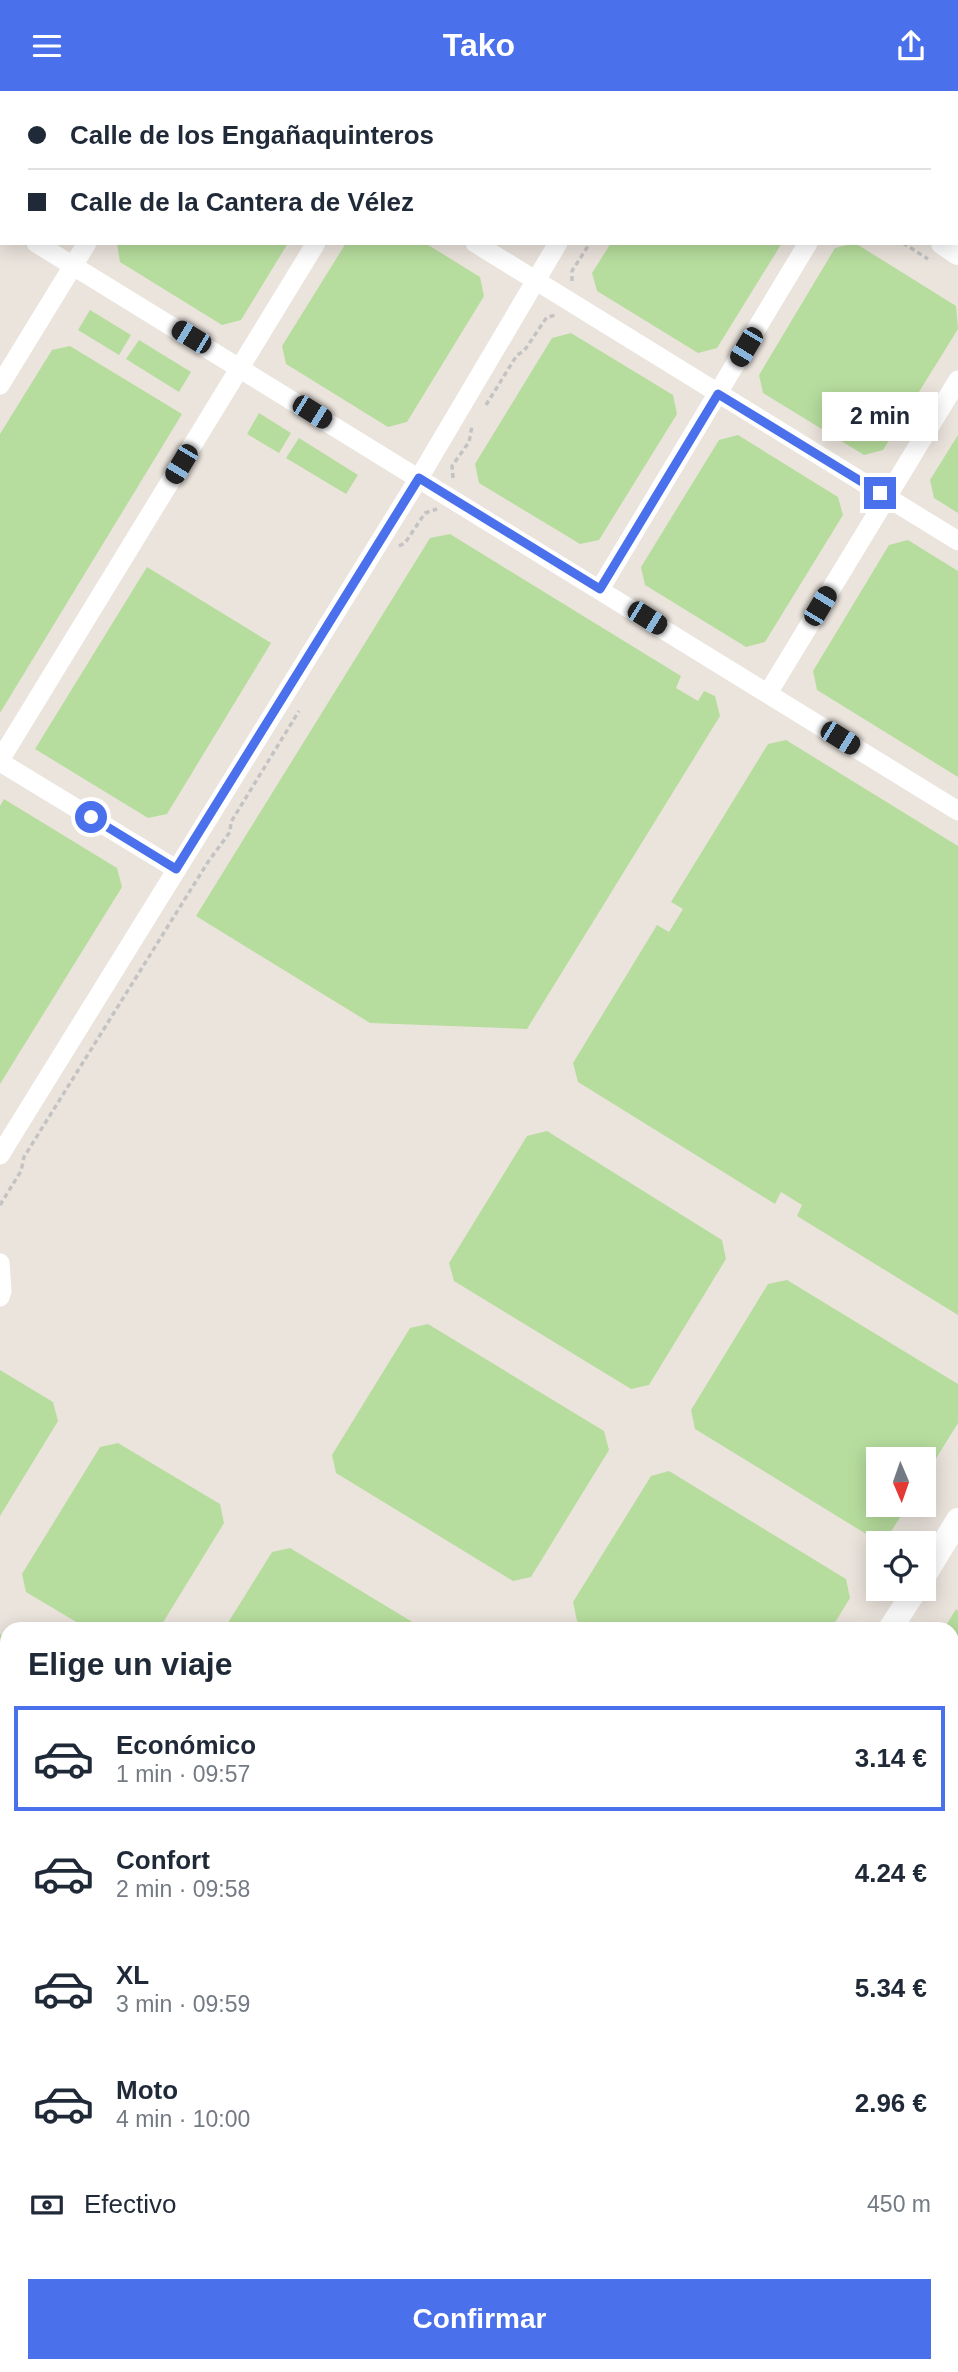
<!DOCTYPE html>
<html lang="es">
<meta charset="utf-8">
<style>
:root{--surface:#fff;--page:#f6f6f7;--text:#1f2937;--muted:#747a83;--line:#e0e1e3;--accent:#4a70eb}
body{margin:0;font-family:Arial,sans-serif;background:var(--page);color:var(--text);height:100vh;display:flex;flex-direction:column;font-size:26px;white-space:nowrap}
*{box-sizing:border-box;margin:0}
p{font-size:23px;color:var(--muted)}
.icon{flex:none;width:38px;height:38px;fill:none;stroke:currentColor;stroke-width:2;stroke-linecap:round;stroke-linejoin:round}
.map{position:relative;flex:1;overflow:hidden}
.details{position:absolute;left:0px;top:1531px;width:959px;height:751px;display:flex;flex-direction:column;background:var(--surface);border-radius:21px 21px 0 0;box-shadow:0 4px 18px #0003}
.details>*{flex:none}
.hud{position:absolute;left:0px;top:0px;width:959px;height:154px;box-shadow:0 4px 18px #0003;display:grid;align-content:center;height:154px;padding:0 28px;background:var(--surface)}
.needle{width:46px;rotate:178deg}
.controls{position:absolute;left:866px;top:1356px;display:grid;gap:14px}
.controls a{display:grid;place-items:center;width:70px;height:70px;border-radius:0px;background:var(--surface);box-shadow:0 4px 18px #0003;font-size:35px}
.end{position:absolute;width:32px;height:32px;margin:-16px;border:9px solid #4a70eb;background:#fff;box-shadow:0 0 0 4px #fff}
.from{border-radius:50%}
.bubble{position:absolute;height:49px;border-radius:0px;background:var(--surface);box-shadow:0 4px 18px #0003;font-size:23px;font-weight:800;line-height:49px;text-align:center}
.car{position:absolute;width:21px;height:42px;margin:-21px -10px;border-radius:9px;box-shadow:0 0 5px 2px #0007;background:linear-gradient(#222 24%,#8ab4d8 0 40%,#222 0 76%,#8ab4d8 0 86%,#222 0)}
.hud b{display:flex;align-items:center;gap:24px;height:66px;font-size:26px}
.hud b+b{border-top:2px solid var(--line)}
.hud i{width:18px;height:18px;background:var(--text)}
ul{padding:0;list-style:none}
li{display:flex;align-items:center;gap:21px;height:105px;margin:0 14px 10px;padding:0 14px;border:4px solid transparent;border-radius:0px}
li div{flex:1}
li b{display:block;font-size:26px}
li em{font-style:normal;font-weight:800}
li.current{border-color:var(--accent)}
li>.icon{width:63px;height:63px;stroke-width:1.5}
h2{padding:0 28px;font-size:32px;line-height:84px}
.pay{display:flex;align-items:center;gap:18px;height:77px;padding:0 28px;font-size:26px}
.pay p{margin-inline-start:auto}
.cta{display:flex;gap:14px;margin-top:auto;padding:14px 28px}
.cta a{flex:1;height:80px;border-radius:0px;background:var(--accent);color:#fff;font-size:28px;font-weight:800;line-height:80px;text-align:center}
header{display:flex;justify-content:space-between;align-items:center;height:91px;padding:0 28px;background:var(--accent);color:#fff;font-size:32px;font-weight:800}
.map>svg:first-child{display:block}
</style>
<header><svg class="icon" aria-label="menu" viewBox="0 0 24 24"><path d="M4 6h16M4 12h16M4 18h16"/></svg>Tako<svg class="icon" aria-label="share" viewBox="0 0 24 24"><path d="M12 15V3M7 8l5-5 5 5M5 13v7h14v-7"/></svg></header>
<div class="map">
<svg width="958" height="2281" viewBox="0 0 958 2281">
<rect width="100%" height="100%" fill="#ebe4dd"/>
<g fill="#b7dd9e">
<path d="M117,152H288L241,229L222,234L120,171Z"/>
<path d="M346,152H425L480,186L484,205L407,331L388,336L286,273L282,255Z"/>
<path d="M611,152H782L717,257L698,262L597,200L592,182Z"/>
<path d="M855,152L956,215L958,238L883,359L864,364L763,302L759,284L835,157Z"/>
<path d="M90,219L131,244L119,264L78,239Z"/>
<path d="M571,242L673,304L677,323L599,449L580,453L479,392L475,373L552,247Z"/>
<path d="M139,249L191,281L179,301L126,268Z"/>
<path d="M70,255L182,323L0,622V343L52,259Z"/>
<path d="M259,322L291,342L279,362L247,343Z"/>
<path d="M738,344L838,406L843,424L765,551L746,556L645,494L641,476L719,349Z"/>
<path d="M958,344V422L934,407L930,389Z"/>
<path d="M299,347L358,384L346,403L286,367Z"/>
<path d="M450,443L681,585L676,597L698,610L704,600L715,605L720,625L527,938L370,932L196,825L430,447Z"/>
<path d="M908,449L958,480V686L817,599L813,580L889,454Z"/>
<path d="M147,476L271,552L167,723L148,727L35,658Z"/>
<path d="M786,649L958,755V1224L797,1125L802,1114L781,1101L775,1113L578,991L573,972L657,834L669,841L683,818L671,811L768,653Z"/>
<path d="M4,708L117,777L122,796L0,993V715Z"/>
<path d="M547,1040L722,1149L726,1168L649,1294L631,1298L454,1190L449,1172L527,1045Z"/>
<path d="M787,1189L958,1293V1332L924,1387V1368H878V1414H908L890,1442L871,1446L695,1338L691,1319L768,1193Z"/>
<path d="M428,1233L604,1340L609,1359L531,1486L513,1490L336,1382L332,1364L410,1237Z"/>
<path d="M0,1279L53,1311L58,1330L0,1425Z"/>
<path d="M118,1352L220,1413L224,1432L159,1538H88L26,1501L22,1483L100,1356Z"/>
<path d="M669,1380L846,1488L850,1507L831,1538H590L577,1530L573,1511L651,1385Z"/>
<path d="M290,1457L424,1538H224L272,1461Z"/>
<path d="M956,1518L958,1520V1764L952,1760V1538H944Z"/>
<path d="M0,1543L7,1547V1753L0,1749Z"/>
<path d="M952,1864L958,1868V2281H866L856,2275H952Z"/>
<path d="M7,1892V2275H378L375,2281H0V1903Z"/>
<path d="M490,2275H745L755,2281H486Z"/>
</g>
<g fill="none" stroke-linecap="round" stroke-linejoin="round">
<g stroke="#c3c3c3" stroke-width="3.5" stroke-dasharray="5 3.5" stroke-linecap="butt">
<path d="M813,0L816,2"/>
<path d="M957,88H958"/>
<path d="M903,152L928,168"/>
<path d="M572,190V180L590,152"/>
<path d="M486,314L517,264L524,260L547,226L557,224"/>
<path d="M453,387L452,375L469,351L472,335"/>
<path d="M399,455L405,452L425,422L437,418"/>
<path d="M0,1114L21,1080L24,1066L208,771L230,741L231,731L299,620"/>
</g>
<g stroke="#fff" stroke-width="19">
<path d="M224,0L227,2"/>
<path d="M177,2L178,0"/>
<path d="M408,2L409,0"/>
<path d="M0,131L2,132"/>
<path d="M36,152L958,720"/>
<path d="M475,152L958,450"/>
<path d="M0,294L87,152"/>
<path d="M600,498L808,152"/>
<path d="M768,602L958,289"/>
<path d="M0,669L316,152"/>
<path d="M0,671L176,778"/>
<path d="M0,1064L419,387L558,152"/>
<path d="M0,1172L2,1200L0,1206"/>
</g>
<g stroke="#fff" stroke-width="24">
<path d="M615,0L616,2"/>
<path d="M773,0L775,2"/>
<path d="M738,2L740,0"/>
<path d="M957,114H958"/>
<path d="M943,152L958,162"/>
<path d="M924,1485L958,1429"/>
<path d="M890,1538L916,1498"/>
<path d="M952,1818L958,1821"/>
</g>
</g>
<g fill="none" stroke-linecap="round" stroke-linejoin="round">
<path stroke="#4a70eb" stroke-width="9" d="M91,726L176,778L419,387L600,498L718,303L880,402"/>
</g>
</svg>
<div class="controls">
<a><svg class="needle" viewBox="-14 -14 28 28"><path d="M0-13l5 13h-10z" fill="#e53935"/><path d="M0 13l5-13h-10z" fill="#747a83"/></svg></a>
<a><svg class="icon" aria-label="locate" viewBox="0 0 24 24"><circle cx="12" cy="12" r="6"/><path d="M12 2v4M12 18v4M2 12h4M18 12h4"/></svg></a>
</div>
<i class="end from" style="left:91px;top:726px"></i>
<i class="end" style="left:880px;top:402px"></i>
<div class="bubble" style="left:822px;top:301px;width:116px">2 min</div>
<i class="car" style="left:191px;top:246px;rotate:301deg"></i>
<i class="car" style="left:746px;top:256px;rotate:211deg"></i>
<i class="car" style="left:312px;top:321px;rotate:122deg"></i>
<i class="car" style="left:181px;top:373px;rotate:211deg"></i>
<i class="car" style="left:820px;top:515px;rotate:31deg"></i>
<i class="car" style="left:647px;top:527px;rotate:122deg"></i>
<i class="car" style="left:840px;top:647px;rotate:122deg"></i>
<div class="hud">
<b><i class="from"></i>Calle de los Engañaquinteros</b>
<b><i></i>Calle de la Cantera de Vélez</b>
</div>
<section class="details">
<h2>Elige un viaje</h2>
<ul>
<li class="current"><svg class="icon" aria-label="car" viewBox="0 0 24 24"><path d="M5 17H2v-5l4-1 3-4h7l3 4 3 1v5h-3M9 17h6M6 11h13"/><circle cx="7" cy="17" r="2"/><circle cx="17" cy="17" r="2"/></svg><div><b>Económico</b><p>1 min · 09:57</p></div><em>3.14 €</em></li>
<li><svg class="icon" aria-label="car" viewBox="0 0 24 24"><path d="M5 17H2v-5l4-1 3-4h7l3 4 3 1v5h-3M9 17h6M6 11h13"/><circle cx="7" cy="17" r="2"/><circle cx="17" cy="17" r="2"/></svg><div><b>Confort</b><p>2 min · 09:58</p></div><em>4.24 €</em></li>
<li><svg class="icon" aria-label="car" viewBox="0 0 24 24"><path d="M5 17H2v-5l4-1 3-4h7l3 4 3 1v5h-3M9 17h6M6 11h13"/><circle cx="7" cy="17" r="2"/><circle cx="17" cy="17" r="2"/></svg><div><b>XL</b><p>3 min · 09:59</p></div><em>5.34 €</em></li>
<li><svg class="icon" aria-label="car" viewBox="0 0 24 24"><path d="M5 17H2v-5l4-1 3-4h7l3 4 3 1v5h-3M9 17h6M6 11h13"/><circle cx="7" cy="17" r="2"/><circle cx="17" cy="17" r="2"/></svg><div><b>Moto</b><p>4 min · 10:00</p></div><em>2.96 €</em></li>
</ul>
<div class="pay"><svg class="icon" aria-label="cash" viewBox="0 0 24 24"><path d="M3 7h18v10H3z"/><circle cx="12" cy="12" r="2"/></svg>Efectivo<p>450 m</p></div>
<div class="cta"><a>Confirmar</a></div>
</section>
</div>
